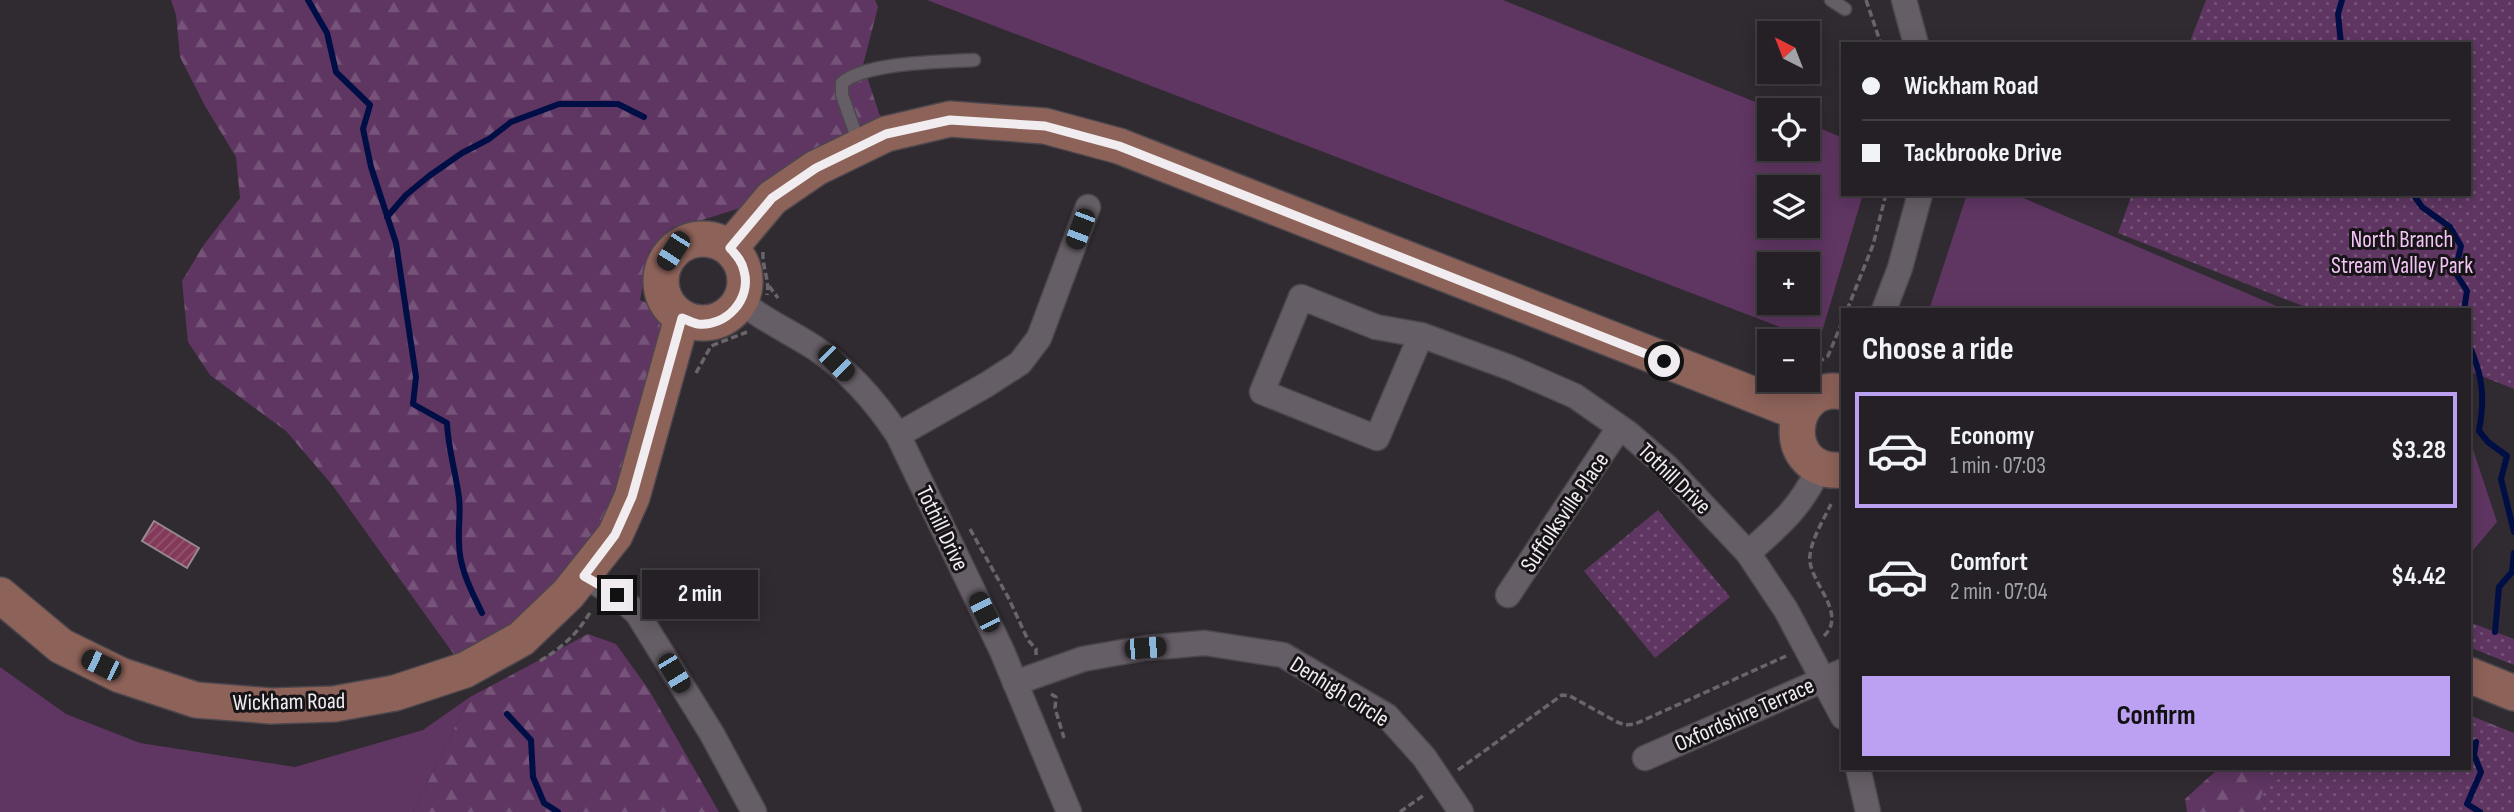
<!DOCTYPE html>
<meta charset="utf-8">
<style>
:root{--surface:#242025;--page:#2c282d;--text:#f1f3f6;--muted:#a3a3a7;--line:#413e42;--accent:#bca0f2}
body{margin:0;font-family:"Sofia Sans Condensed",sans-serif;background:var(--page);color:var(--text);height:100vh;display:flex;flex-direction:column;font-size:26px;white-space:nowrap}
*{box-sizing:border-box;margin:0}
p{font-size:23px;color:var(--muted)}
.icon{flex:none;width:38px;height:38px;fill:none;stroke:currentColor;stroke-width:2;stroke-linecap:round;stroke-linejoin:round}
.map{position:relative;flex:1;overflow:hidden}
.panel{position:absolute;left:1841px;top:308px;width:630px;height:462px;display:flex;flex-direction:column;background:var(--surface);border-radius:0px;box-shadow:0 4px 18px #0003,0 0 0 2px var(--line)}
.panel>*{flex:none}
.guide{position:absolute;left:1841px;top:42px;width:630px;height:154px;border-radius:0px;box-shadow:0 4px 18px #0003,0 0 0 2px var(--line);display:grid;align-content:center;height:154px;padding:0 21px;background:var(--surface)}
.needle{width:46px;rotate:318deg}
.tools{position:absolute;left:1757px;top:21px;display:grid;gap:14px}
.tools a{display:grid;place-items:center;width:63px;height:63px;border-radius:0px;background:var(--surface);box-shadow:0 4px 18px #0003,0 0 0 2px var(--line);font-size:35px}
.end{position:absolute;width:32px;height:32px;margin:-16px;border:9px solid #f0ecf0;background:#111;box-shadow:0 0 0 4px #111}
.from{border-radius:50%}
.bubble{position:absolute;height:49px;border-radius:0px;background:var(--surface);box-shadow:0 4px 18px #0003,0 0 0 2px var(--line);font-size:23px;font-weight:700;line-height:49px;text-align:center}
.car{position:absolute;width:21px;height:42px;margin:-21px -10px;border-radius:9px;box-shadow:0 0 5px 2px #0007;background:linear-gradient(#222 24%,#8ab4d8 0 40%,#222 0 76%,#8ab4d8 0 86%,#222 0)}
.guide b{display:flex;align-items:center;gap:24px;height:66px;font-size:26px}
.guide b+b{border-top:2px solid var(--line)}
.guide i{width:18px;height:18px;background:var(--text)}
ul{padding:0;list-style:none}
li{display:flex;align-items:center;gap:21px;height:116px;margin:0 14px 10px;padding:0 7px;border:4px solid transparent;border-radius:0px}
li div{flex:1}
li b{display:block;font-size:26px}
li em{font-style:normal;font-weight:700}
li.active{border-color:var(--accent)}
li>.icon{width:63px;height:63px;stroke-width:1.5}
h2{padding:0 21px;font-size:32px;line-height:84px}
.primary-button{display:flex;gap:14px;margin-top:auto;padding:14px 21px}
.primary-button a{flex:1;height:80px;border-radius:0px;background:var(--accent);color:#111;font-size:28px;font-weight:700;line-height:80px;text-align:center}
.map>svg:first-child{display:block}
</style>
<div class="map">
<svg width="2514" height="812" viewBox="0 0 2514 812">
<defs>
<pattern id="forest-firs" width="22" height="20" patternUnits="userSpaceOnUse" patternTransform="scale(1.75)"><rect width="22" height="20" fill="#5f3662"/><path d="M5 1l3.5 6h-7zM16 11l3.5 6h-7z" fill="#765379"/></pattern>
<pattern id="park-dots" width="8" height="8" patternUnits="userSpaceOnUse" patternTransform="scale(1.75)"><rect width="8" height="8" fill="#5f3662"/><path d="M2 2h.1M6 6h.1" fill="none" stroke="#765379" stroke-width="1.8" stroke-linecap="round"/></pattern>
<pattern id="building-hatch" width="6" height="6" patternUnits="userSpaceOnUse" patternTransform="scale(1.75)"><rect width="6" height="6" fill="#833959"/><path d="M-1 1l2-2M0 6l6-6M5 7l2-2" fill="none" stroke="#955671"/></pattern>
</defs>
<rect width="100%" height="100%" fill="#302a31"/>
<g fill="#5f3662" fill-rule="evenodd">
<path d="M927,0H1503L1775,110H1769V149H1808V123L1843,138V194H1863L1819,342ZM1769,187H1808V226H1769ZM1769,264H1808V303H1769Z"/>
<path d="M1967,194H2014L2286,310H1929Z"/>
<path d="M2469,437L2497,522L2469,555Z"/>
<path d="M0,667L66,714L140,743L295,767L423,730L470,697L413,812H0Z"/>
</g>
<g fill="url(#forest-firs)">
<path d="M171,0H875L878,7L863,65L886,134L772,198L680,227L649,251L640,300L682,318L615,535L465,670L333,486L286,431L210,375L188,342L182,281L203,246L240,198L236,157L205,106L180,57L176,15Z"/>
<path d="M588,634L616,644L649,690L719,812H413L470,697Z"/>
<path d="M2469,715L2514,733V812H2187L2185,799L2219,768H2469Z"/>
</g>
<g fill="url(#park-dots)">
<path d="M2206,0H2514V389L2469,371V310H2313L2118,233L2132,194H2469V44H2189Z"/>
<path d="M1658,510L1730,597L1655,658L1584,571Z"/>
<path d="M2469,622L2514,639V665L2469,647Z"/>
<path d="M2469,717L2514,735V812H2255L2272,768H2469Z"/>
</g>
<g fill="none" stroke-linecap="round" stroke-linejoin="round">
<g stroke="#000e46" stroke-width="6">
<path d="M308,0L327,33L336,72L370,105L363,129L371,167L396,243L416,377L413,404L447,423C448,448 456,473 459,498C461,512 458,527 459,542C459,568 471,590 482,613"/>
<path d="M2341,44L2338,14L2342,0"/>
<path d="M2413,194L2422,207L2450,227L2461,246L2455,272L2467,291L2464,310"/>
<path d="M387,217L406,195L429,176L462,153L489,139L511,122L559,104H618L644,117"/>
<path d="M2469,345C2483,376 2485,398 2479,431L2488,442L2507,456L2501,479L2514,532"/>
<path d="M2495,632L2499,587L2512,572L2514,553"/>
<path d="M507,714L531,740L533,777L544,803L558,812"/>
<path d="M2476,742L2474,755L2481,772L2467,804L2480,812"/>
</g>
</g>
<path fill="url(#building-hatch)" stroke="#978b8f" stroke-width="2" d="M154,521L199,548L187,568L142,541Z"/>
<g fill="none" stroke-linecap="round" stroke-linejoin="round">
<g stroke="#4c474d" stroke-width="15">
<g id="lane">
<path d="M1831,0L1845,9"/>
<path d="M859,143L842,95V83C866,62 940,62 974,60"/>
</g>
</g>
<g stroke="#4c474d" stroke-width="27">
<g id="street">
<path d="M1904,0L1916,44"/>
<path d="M741,302C764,320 790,332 815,348C848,370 876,402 898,435L1002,651L1069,812"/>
<path d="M1884,310L1900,268L1920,194"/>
<path d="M1421,335L1377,438L1262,392L1301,297L1376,327L1421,335L1511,368L1575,396L1628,433L1667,467L1748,553L1786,610L1843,717"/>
<path d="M898,435L986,385L1020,363L1039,338L1088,207"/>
<path d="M1748,553C1781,524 1800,508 1820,467"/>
<path d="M584,576L617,595L637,613L712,734L754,812"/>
<path d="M1508,595L1619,428"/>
<path d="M1015,683L1083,659L1145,648L1205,643L1283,655L1387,716L1424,757L1461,812"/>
<path d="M1645,758L1843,671"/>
<path d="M1858,768L1868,812"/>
</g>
</g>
<g stroke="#4c474d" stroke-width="38">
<g id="secondary">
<circle cx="703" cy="281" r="42"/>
<path d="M730,248L772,198L816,168L886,134L950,119L1045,126L1119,146L1800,413"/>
<path d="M1843,392C1786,381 1778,476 1843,470"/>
<path d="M0,595L61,646L120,675L196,700L271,706L334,704L395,693L465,670L521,639L568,594L615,535L632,497L682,318"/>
<path d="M2469,675L2514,693"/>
</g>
</g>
<g stroke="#6a656b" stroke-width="3.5" stroke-dasharray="7 3.5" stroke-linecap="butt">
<path d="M1866,0L1881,44"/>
<path d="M763,252C762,267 770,281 767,295"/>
<path d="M769,286L778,298"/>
<path d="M1847,310L1873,245L1886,194"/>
<path d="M1809,368L1828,356L1843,320"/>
<path d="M696,373L711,346L747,332"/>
<path d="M970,529L1008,597L1028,640L1036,649V655"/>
<path d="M1824,636C1849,612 1806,580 1810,555C1812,538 1824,519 1831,504"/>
<path d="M540,661C563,647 577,634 591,611"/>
<path d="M1051,694L1056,697L1055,708L1064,738"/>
<path d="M1458,770L1562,695L1570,696L1617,722L1625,725L1635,724L1786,656"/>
<path d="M1400,812L1424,795"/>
</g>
<use href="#lane" stroke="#665e66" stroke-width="12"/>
<use href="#street" stroke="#665e66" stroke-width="24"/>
<use href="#secondary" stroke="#8d6259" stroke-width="35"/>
</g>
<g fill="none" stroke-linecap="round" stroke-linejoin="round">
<path stroke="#f0ecf0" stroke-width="9" d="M617,595L584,576L615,535L632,497L682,318C687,320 693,323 698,324C726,327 752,299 744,271C742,261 736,255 730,248L772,198L816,168L886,134L950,120L1045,126L1119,146L1664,361"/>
</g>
<g text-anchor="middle" stroke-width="6" stroke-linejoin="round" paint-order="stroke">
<g font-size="23" fill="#f3c5f6" stroke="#171417">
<text x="2402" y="247">North Branch<tspan x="2402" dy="26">Stream Valley Park</tspan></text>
</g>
<g font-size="23" fill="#f0ecf0" stroke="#171417">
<text transform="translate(1675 478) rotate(44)" y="8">Tothill Drive</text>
<text transform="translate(1564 512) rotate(-56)" y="8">Suffolksville Place</text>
<text transform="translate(943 528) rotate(64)" y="8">Tothill Drive</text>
<text transform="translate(1340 691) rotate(32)" y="8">Denhigh Circle</text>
<text transform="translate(289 701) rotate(-1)" y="8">Wickham Road</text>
<text transform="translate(1744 714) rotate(-24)" y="8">Oxfordshire Terrace</text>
</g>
</g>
</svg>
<div class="tools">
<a><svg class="needle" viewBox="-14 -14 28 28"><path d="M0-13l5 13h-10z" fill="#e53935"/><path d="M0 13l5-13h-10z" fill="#a3a3a7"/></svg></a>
<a><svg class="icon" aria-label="locate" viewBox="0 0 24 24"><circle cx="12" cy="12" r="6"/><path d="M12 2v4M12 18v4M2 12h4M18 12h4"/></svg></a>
<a><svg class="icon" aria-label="layers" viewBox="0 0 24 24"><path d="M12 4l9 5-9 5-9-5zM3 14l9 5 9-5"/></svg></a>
<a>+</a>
<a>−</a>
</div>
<i class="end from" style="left:1664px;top:361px"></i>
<i class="end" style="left:617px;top:595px"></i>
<div class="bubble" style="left:642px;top:570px;width:116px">2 min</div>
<i class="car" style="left:1080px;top:229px;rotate:201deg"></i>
<i class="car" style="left:673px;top:251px;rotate:213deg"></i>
<i class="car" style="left:836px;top:363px;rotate:135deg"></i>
<i class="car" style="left:984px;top:612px;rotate:334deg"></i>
<i class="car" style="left:1145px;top:648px;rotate:85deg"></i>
<i class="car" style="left:101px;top:665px;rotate:296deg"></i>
<i class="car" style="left:674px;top:673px;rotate:149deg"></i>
<div class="guide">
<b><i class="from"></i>Wickham Road</b>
<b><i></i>Tackbrooke Drive</b>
</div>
<section class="panel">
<h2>Choose a ride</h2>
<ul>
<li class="active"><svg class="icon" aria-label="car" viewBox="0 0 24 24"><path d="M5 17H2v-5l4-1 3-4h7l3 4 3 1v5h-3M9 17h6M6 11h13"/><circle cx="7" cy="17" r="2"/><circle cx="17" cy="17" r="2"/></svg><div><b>Economy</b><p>1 min · 07:03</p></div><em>$3.28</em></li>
<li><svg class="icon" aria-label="car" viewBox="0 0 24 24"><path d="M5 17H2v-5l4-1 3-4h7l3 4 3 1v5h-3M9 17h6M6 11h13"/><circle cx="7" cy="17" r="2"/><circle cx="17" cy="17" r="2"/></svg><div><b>Comfort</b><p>2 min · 07:04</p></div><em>$4.42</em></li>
</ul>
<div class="primary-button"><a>Confirm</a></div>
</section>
</div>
